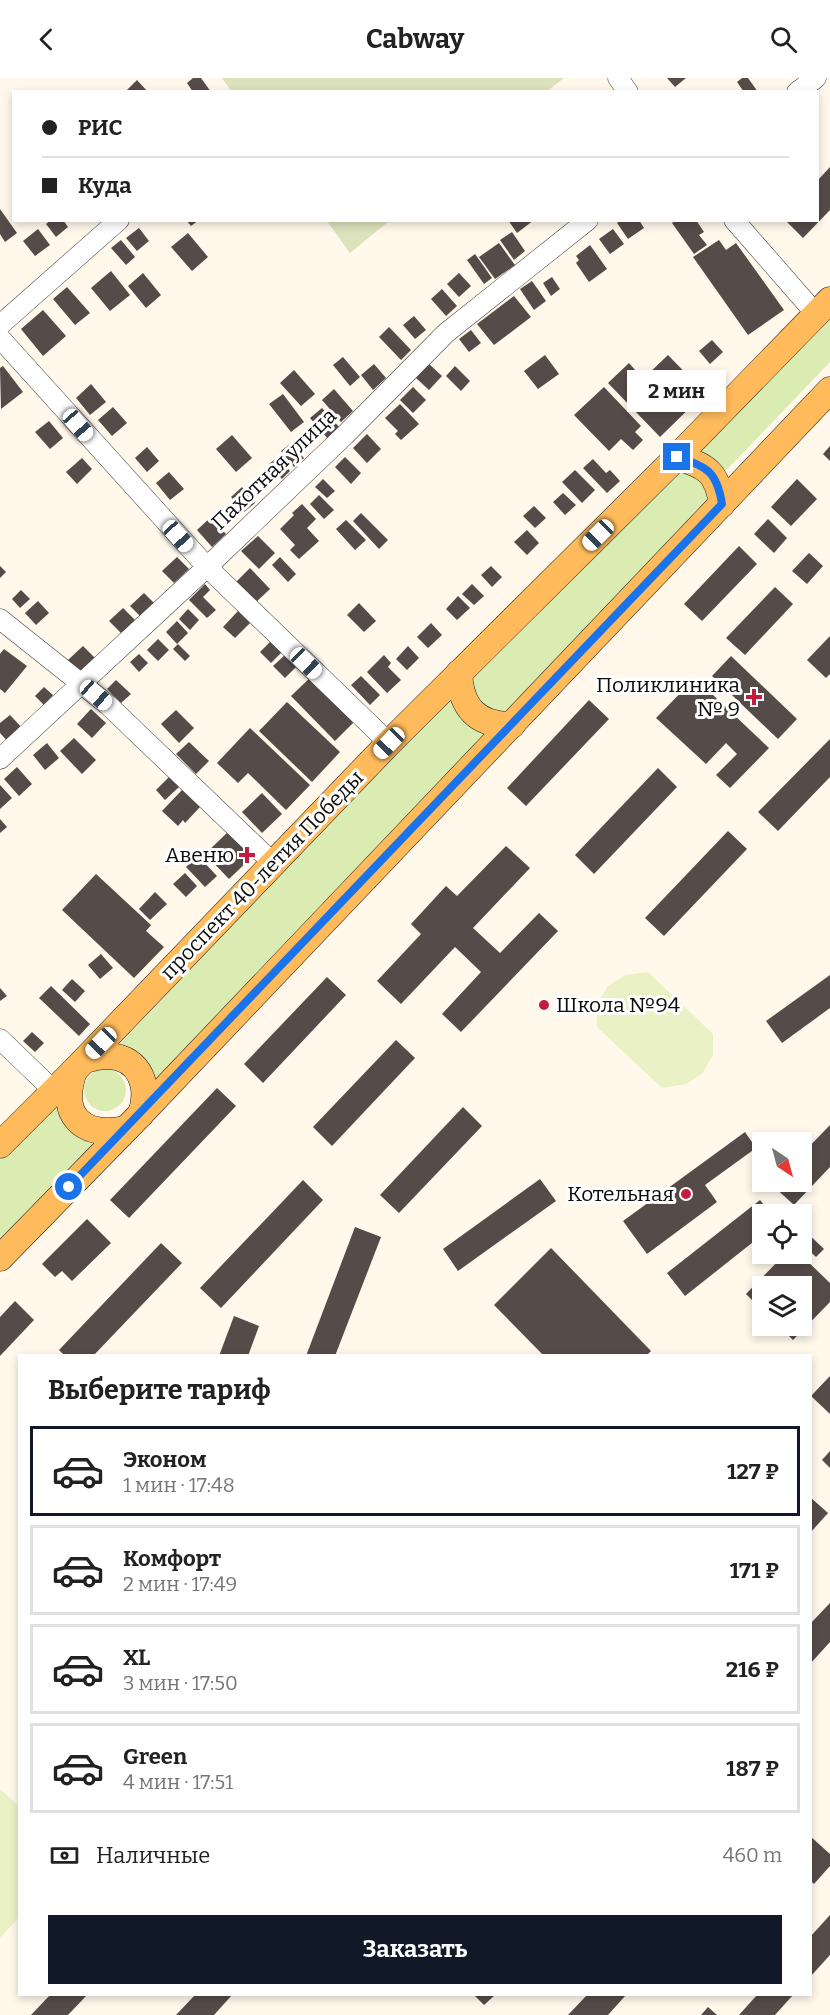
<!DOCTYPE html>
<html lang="ru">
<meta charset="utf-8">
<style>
:root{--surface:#fff;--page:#f6f6f6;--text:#222;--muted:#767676;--line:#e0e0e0;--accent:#111827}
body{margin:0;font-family:Bitter,serif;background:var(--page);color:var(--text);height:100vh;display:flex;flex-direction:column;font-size:22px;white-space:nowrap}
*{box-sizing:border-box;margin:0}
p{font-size:20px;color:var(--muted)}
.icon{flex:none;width:33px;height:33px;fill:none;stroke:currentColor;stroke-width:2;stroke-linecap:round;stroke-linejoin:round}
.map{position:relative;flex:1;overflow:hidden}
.details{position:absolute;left:18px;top:1276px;width:794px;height:642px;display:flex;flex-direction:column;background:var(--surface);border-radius:0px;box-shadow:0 3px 9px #0003}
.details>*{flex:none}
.banner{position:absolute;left:12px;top:12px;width:807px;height:132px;border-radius:0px;box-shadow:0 3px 9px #0003;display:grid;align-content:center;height:132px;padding:0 30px;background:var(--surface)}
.needle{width:39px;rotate:144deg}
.buttons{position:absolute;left:752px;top:1054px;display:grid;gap:12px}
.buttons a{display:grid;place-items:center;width:60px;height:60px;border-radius:0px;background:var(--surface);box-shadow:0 3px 9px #0003;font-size:30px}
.end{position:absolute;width:27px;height:27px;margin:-14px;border:8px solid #1a73e8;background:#fff;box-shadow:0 0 0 3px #fff}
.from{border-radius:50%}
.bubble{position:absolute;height:42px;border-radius:0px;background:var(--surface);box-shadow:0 3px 9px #0003;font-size:20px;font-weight:700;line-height:42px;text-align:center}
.car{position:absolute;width:18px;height:36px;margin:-18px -9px;border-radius:8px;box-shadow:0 0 4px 2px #0007;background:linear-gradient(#fff 24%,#345 0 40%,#fff 0 76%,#345 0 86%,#fff 0)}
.banner b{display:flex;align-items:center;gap:21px;height:57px;font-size:22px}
.banner b+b{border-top:2px solid var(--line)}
.banner i{width:15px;height:15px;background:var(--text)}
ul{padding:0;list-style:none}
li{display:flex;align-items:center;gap:18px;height:90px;margin:0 12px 9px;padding:0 18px;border:3px solid var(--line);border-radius:0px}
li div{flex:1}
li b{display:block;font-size:22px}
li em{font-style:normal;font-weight:700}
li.current{border-color:var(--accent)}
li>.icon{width:54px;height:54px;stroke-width:1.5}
h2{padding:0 30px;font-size:27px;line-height:72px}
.pay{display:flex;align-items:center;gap:15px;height:66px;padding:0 30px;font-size:22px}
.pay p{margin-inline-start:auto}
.button{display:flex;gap:12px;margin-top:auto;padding:12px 30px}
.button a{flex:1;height:69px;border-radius:0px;background:var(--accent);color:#fff;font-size:24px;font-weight:700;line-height:69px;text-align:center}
header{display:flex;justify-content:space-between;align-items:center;height:78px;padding:0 30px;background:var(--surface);font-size:27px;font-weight:700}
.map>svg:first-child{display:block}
</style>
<header><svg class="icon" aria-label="back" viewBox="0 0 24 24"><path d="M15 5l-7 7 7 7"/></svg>Cabway<svg class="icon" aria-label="search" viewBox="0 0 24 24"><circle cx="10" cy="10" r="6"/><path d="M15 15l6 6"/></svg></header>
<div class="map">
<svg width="830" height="1937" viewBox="0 0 830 1937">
<rect width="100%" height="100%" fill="#fff8eb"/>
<g fill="#daecb2">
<path d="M830,227V284L717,402L686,374Z"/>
<path d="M679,393H696L712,420L508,632L497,638L486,636L466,601Z"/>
<path d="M455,612L487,653L151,1009L114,972Z"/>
<circle cx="105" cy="1012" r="21"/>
<path d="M60,1018L101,1059L0,1164V1082Z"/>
</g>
<g fill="#dce2bb">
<path d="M222,0H564L546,14H232Z"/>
<path d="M327,143H389L350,175Z"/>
</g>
<g fill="#eaf2c5">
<path d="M648,894L713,956V977L702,996L686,1006L662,1010L597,949L596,928L608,908L625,897Z"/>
<path d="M0,1711L20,1729L19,1839L0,1860Z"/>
</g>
<g fill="#554b48">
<path d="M193,0H201L211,14H193L187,5Z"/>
<path d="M667,0H686L675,9Z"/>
<path d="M742,0H748L758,14H744L737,4Z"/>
<path d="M137,2L148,14H125Z"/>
<path d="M830,89V132L803,160L785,142H818V102Z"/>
<path d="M0,131L17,155L5,164L0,156Z"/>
<path d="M51,142H63L68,149L56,159L46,146Z"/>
<path d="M186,142H199L191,148Z"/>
<path d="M508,142H534L517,155Z"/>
<path d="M621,142H639L644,150L628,161L617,145Z"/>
<path d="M676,142H696L704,154L699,157L707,167L694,176L672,145Z"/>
<path d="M139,150L149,163L137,173L126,160Z"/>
<path d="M38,151L50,167L35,178L23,163Z"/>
<path d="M613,151L624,166L610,176L599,161Z"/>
<path d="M512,154L525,173L514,182L500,162Z"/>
<path d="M188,155L208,179L192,193L171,169Z"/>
<path d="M121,162L135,179L126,187L111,170Z"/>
<path d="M719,162L726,172L736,165L784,232L748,257L693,179Z"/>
<path d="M499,165L515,187L495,201L479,179Z"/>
<path d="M590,167L607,191L589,204L576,185L579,182L576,178Z"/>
<path d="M475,176L492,200L484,206L467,182Z"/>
<path d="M111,193L130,217L110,233L91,210Z"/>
<path d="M143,195L161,217L146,230L128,208Z"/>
<path d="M459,195L471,208L459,219L447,206Z"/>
<path d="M552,199L560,211L551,218L543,205Z"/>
<path d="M532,203L546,223L534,232L520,211Z"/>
<path d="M67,209L90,235L75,247L53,221Z"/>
<path d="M442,211L457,228L446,238L431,221Z"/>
<path d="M514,218L531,239L494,267L477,246Z"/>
<path d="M43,232L66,258L43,278L21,251Z"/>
<path d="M414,238L426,252L415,261L403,247Z"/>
<path d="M389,249L411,272L401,282L379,259Z"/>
<path d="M471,252L481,265L469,274L459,261Z"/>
<path d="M712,262L723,274L710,286L699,273Z"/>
<path d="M545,277L559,296L538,311L524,293Z"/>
<path d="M668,277L705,315L660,359L608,305L629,285L643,301Z"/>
<path d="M343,279L360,299L350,308L333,287Z"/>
<path d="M374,286L386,300L373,312L361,297Z"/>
<path d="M429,286L442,298L429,312L416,300Z"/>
<path d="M3,288L23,314L1,331L0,290Z"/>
<path d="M455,288L470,303L461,313L446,298Z"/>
<path d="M294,292L315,316L301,328L280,305Z"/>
<path d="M91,306L106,324L90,337L76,320Z"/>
<path d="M413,309L426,322L413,335L400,322Z"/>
<path d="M604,309L641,348L635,354L643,362L633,372L621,361L609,373L574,337Z"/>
<path d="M334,311L353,333L341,344L322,322Z"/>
<path d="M283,316L304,344L291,354L269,326Z"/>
<path d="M400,326L419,346L401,362L395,356L398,353L385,340Z"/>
<path d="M113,329L127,345L112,358L98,342Z"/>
<path d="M322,330L340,350L328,361L310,340Z"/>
<path d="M49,343L63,360L50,371L35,354Z"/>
<path d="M367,356L381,371L367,385L353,370Z"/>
<path d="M232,357L252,380L236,394L216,371Z"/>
<path d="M291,365L304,380L294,389L281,373Z"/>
<path d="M830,368V383L823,376Z"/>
<path d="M147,369L159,383L147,394L135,380Z"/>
<path d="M278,379L290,393L282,401L269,386Z"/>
<path d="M345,379L361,395L351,406L335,389Z"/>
<path d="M82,380L92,391L77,406L66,394Z"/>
<path d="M593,381L606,395L610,392L620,403L607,415L583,390Z"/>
<path d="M575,392L595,412L582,425L562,404Z"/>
<path d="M169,394L184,411L170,422L156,405Z"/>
<path d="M323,401L335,413L327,420L315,409Z"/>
<path d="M797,401L817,421L791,448L771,429Z"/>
<path d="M242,409L255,425L244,434L231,419Z"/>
<path d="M563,415L576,427L565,437L553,424Z"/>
<path d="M319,417L334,432L324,441L310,426Z"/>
<path d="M302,426L316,441L307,450L319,463L299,481L290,472L295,467L280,451L294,437L292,435Z"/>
<path d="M534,428L546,440L535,450L523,438Z"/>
<path d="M361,435L388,462L379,471L353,443Z"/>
<path d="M211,439L226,456L212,469L197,452Z"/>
<path d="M768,441L787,460L774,475L754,456Z"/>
<path d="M346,442L366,462L355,472L336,451Z"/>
<path d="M527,452L539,465L527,477L514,464Z"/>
<path d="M258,458L275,475L259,491L241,473Z"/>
<path d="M739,468L757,486L702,543L684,526Z"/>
<path d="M809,475L823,488L807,506L792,493Z"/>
<path d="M177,479L189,491L174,505L162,493Z"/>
<path d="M280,479L296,496L288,504L272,487Z"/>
<path d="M0,488L6,494L0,500Z"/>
<path d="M491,488L502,499L492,509L481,497Z"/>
<path d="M250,490L270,511L254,526L234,506Z"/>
<path d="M205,506L210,512L203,519L216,532L207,540L189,522Z"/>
<path d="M472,506L484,518L474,527L462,516Z"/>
<path d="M775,509L793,526L745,577L726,560Z"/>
<path d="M21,512L30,521L20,530L12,521Z"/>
<path d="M144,515L155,526L141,539L130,528Z"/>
<path d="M458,518L470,530L457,542L446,531Z"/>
<path d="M38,523L49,535L36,547L25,535Z"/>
<path d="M359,525L376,543L364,554L347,537Z"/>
<path d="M123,530L137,544L123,557L109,543Z"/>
<path d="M188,531L199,542L190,552L179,541Z"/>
<path d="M238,533L250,545L235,560L223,549Z"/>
<path d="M177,543L188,555L177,566L166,554Z"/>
<path d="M431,545L442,557L428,570L417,559Z"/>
<path d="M830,558V596L826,600L807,582Z"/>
<path d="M158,561L169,572L158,583L147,572Z"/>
<path d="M272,562L283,573L271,585L260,574Z"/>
<path d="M178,566L190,578L185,583L173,571Z"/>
<path d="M83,568L96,581L81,595L68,582Z"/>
<path d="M408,568L419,580L407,592L396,581Z"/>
<path d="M4,571L27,588L5,615L0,611V576Z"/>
<path d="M287,575L298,587L285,600L273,588Z"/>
<path d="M139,576L148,585L139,594L130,584Z"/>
<path d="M384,577L391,585L388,589L401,602L387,615L367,594Z"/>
<path d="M731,578L797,641L778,661L712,598Z"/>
<path d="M313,597L356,642L335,663L291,618Z"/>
<path d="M361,598L380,617L370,627L351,607Z"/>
<path d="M695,600L769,670L730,710L716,697L737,676L726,665L706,686L656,640Z"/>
<path d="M116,602L131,616L121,625L107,611Z"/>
<path d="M44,609L53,617L44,627L35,618Z"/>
<path d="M589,622L609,641L526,728L507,710Z"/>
<path d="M287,624L340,674L312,704L259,653Z"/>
<path d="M91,631L106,645L92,660L77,646Z"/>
<path d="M176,632L194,650L179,665L161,646Z"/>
<path d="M10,637L24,652L9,665L0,655V645Z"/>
<path d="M250,650L310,707L286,732L248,695L238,705L217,685Z"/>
<path d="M74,660L96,682L82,696L60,673Z"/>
<path d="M830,661V699L778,753L758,734Z"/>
<path d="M189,664L209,683L196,696L176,676Z"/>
<path d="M47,665L59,680L45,692L33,677Z"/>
<path d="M17,689L32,706L19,718L4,701Z"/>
<path d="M658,690L677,709L594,796L575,777Z"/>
<path d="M169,699L179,709L165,722L156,712Z"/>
<path d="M0,707L12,720L0,731Z"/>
<path d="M182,712L200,729L185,745L183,742L178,748L162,733Z"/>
<path d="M262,715L282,736L262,755L242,734Z"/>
<path d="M0,741L7,749L0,755Z"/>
<path d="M230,752L254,777L229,801L205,776Z"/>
<path d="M728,753L747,771L664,858L645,840Z"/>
<path d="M506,768L530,790L473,850L500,875L539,835L558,853L461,954L442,936L481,894L455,869L401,926L377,903L421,856L411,846L446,808L457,818Z"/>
<path d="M198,778L217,798L205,809L186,789Z"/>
<path d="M185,795L197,808L186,819L173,806Z"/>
<path d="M96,796L151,847L146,853L164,869L134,900L62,832Z"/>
<path d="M155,814L167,826L150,842L139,831Z"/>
<path d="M101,876L113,890L100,901L88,887Z"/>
<path d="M830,897V930L782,965L766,943Z"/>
<path d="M327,899L346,917L263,1005L244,986Z"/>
<path d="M72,901L85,913L75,924L62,912Z"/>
<path d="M51,908L90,946L79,958L39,920Z"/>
<path d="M0,910L7,918L0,923Z"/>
<path d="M32,954L44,965L35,974L23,963Z"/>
<path d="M396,962L415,980L332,1068L313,1049Z"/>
<path d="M217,1010L236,1028L129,1140L110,1122Z"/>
<path d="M463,1029L482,1048L399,1135L380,1117Z"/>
<path d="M830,1047V1089L794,1127L772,1107L775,1104H801V1077Z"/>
<path d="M745,1054L756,1070L705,1107L717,1124L647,1176L623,1143Z"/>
<path d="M540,1101L556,1123L458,1193L443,1171Z"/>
<path d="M303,1102L323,1122L221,1230L200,1210Z"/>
<path d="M760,1122L772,1137H762V1157L685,1218L667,1195Z"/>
<path d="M87,1141L111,1165L72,1203L62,1193L55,1199L42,1186Z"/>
<path d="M355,1149L381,1159L335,1278H306Z"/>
<path d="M801,1149L824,1171L816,1179L801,1165Z"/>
<path d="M161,1165L182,1185L93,1278H65L59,1272Z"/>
<path d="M551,1170L651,1273L646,1278H544L494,1227Z"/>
<path d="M785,1176H800L830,1205V1224L793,1262L779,1248H801V1209H762V1232L746,1216Z"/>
<path d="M15,1223L34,1242L0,1278V1239Z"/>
<path d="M234,1238L259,1248L248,1278H219Z"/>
<path d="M830,1298V1336L811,1318Z"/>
<path d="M830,1373V1390L822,1382Z"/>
<path d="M810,1419L828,1435L810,1455Z"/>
<path d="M830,1525V1564L810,1586V1546Z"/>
<path d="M810,1758L830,1776V1788L814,1806L810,1802Z"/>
<path d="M830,1837V1877L810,1899V1859Z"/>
<path d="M50,1917H87L68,1937H31Z"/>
<path d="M195,1917H232L214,1937H176Z"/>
<path d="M474,1917H495L484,1927Z"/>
<path d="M587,1917H626L608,1937H568Z"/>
<path d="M757,1917H793L775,1937H739Z"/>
<path d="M708,1929L717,1937H701Z"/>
</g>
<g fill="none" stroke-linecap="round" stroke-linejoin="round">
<g stroke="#3f3f3f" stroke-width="21">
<g id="minor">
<path d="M618,0L628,14"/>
<path d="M797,14L816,0"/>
<path d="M734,142L816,236"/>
<path d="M0,247L119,142"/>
<path d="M0,260L207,489L389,665"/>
<path d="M0,541L108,627L274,786"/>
<path d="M0,681L207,489L345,357L446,255L588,142"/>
<path d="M0,961L53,1012"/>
</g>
</g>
<g stroke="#1d1d1d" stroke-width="27">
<g id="major">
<path d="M677,379C707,388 717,394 722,426"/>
<path d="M459,595C461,629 476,647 512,647"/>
<path d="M85,982C92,980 101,978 109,978C141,980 150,1009 141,1036"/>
<path d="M74,993C59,1037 81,1060 126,1051"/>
<path d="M0,1067L74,993L389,665L677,379L830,222"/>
<path d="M0,1180L134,1043L830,312"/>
</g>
</g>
<use href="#minor" stroke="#fff" stroke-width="20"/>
<use href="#major" stroke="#ffbb5b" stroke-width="26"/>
</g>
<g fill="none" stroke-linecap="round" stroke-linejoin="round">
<path stroke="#1a73e8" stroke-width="8" d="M69,1109L722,426C717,394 707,388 677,379"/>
</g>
<g fill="#c41b40" stroke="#fff" stroke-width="2">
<path d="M751 610h6v6h6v6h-6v6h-6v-6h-6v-6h6z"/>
<path d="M244 768h6v6h6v6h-6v6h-6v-6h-6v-6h6z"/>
<circle cx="544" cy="927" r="6"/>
<circle cx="686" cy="1116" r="6"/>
</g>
<g text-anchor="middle" stroke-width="6" stroke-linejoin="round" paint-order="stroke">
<g font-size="21" fill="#0c0c0c" stroke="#fff">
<text transform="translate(274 391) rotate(-44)" y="7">Пахотная улица</text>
<text transform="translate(262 797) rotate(-46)" y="7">проспект 40-летия Победы</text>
</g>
<g font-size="21" fill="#0c0c0c" stroke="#fff" text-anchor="end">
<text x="740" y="614">Поликлиника<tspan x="740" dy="24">№ 9</tspan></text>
<text x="234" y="784">Авеню</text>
<text x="556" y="934" text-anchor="start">Школа №94</text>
<text x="674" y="1123">Котельная</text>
</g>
</g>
</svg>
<div class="buttons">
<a><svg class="needle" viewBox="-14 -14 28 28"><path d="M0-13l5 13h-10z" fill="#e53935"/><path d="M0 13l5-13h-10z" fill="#767676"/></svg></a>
<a><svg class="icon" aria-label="locate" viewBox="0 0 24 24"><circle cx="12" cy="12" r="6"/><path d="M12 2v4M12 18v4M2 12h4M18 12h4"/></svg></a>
<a><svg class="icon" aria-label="layers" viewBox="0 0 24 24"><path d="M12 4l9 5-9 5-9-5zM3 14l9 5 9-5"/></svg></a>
</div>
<i class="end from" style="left:69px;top:1109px"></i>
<i class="end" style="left:677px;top:379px"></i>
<div class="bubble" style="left:627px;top:292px;width:99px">2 мин</div>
<i class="car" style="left:78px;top:347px;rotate:139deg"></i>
<i class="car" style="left:598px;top:457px;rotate:225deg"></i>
<i class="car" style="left:178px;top:458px;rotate:138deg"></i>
<i class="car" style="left:306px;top:585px;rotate:134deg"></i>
<i class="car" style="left:96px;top:617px;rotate:131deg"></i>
<i class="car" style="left:389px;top:665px;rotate:224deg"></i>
<i class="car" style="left:101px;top:965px;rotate:224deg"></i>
<div class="banner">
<b><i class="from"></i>РИС</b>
<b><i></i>Куда</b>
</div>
<section class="details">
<h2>Выберите тариф</h2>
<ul>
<li class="current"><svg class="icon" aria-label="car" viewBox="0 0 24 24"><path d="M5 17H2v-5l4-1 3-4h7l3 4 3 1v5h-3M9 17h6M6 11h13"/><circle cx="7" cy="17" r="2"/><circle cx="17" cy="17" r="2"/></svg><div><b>Эконом</b><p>1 мин · 17:48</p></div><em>127 ₽</em></li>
<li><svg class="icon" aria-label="car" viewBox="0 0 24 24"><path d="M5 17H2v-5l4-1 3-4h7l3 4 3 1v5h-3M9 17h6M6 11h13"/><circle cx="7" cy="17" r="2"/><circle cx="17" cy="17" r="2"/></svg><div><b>Комфорт</b><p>2 мин · 17:49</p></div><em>171 ₽</em></li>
<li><svg class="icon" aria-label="car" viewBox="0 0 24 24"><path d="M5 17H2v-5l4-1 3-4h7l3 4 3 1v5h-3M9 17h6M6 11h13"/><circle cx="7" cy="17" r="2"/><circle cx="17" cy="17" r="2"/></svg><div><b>XL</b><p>3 мин · 17:50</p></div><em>216 ₽</em></li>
<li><svg class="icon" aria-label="car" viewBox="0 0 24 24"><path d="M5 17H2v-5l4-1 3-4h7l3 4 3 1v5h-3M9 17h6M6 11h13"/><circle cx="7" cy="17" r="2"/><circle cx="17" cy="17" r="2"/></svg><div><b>Green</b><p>4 мин · 17:51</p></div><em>187 ₽</em></li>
</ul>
<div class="pay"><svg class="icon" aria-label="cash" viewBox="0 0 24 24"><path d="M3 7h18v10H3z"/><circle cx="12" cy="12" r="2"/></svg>Наличные<p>460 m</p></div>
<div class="button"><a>Заказать</a></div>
</section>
</div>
